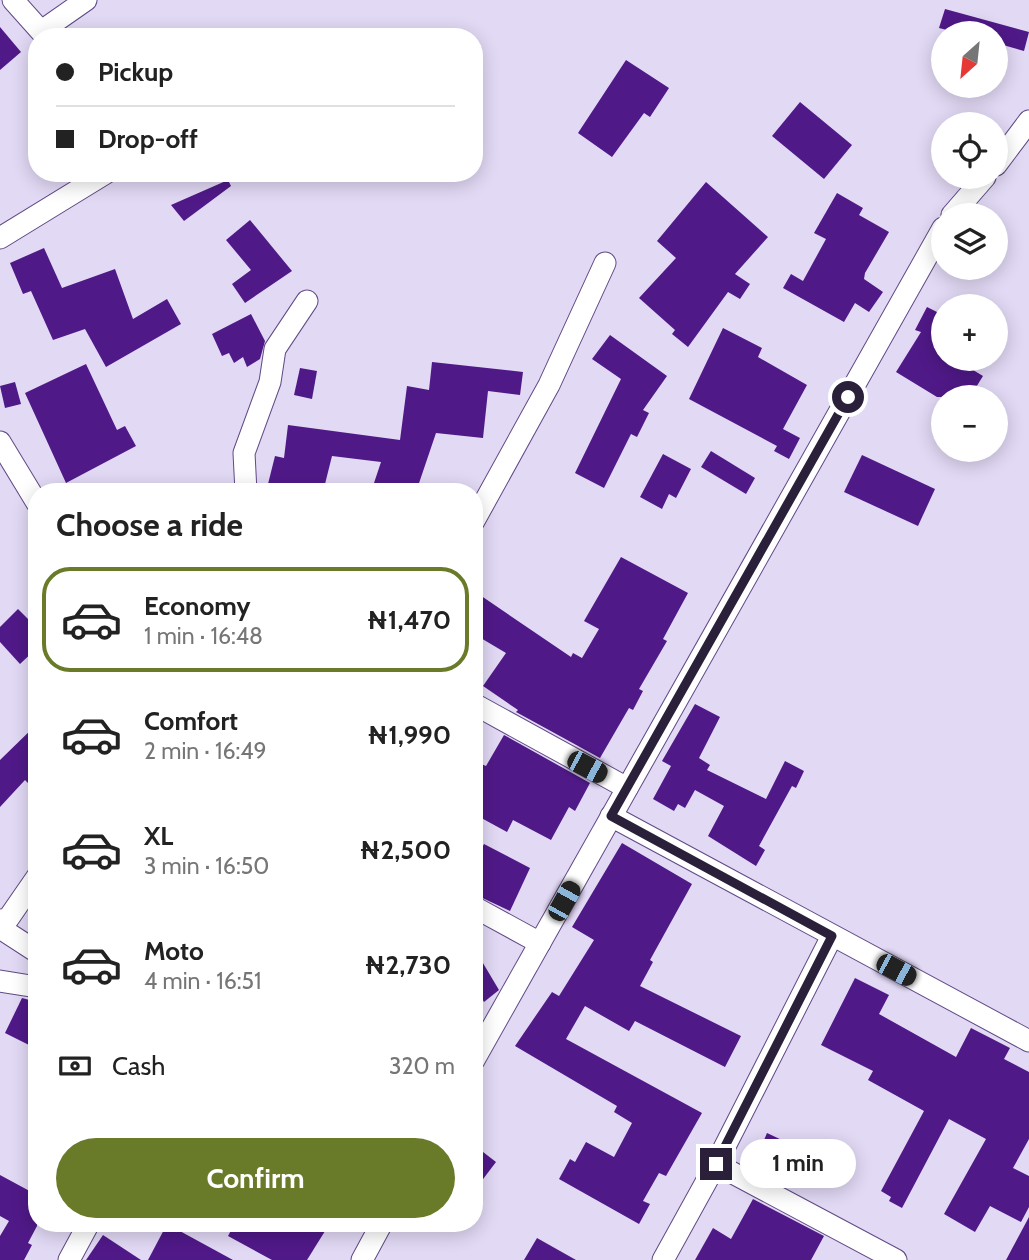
<!DOCTYPE html>
<meta charset="utf-8">
<style>
:root{--surface:#fff;--page:#f6f6f6;--text:#222;--muted:#767676;--line:#e0e0e0;--accent:#697a29}
body{margin:0;font-family:Cabin,sans-serif;background:var(--page);color:var(--text);height:100vh;display:flex;flex-direction:column;font-size:26px;white-space:nowrap}
*{box-sizing:border-box;margin:0}
p{font-size:23px;color:var(--muted)}
.icon{flex:none;width:38px;height:38px;fill:none;stroke:currentColor;stroke-width:2;stroke-linecap:round;stroke-linejoin:round}
.map{position:relative;flex:1;overflow:hidden}
.details{position:absolute;left:28px;top:483px;width:455px;height:749px;display:flex;flex-direction:column;background:var(--surface);border-radius:28px;box-shadow:0 4px 18px #0003}
.details>*{flex:none}
.banner{position:absolute;left:28px;top:28px;width:455px;height:154px;border-radius:28px;box-shadow:0 4px 18px #0003;display:grid;align-content:center;height:154px;padding:0 28px;background:var(--surface)}
.needle{width:46px;rotate:207deg}
.controls{position:absolute;left:931px;top:21px;display:grid;gap:14px}
.controls a{display:grid;place-items:center;width:77px;height:77px;border-radius:50%;background:var(--surface);box-shadow:0 4px 18px #0003;font-size:35px}
.end{position:absolute;width:32px;height:32px;margin:-16px;border:9px solid #2a203a;background:#fff;box-shadow:0 0 0 4px #fff}
.from{border-radius:50%}
.bubble{position:absolute;height:49px;border-radius:24px;background:var(--surface);box-shadow:0 4px 18px #0003;font-size:23px;font-weight:700;line-height:49px;text-align:center}
.car{position:absolute;width:21px;height:42px;margin:-21px -10px;border-radius:9px;box-shadow:0 0 5px 2px #0007;background:linear-gradient(#222 24%,#8ab4d8 0 40%,#222 0 76%,#8ab4d8 0 86%,#222 0)}
.banner b{display:flex;align-items:center;gap:24px;height:66px;font-size:26px}
.banner b+b{border-top:2px solid var(--line)}
.banner i{width:18px;height:18px;background:var(--text)}
ul{padding:0;list-style:none}
li{display:flex;align-items:center;gap:21px;height:105px;margin:0 14px 10px;padding:0 14px;border:4px solid transparent;border-radius:28px}
li div{flex:1}
li b{display:block;font-size:26px}
li em{font-style:normal;font-weight:700}
li.current{border-color:var(--accent)}
li>.icon{width:63px;height:63px;stroke-width:1.5}
h2{padding:0 28px;font-size:32px;line-height:84px}
.pay{display:flex;align-items:center;gap:18px;height:77px;padding:0 28px;font-size:26px}
.pay p{margin-inline-start:auto}
.action{display:flex;gap:14px;margin-top:auto;padding:14px 28px}
.action a{flex:1;height:80px;border-radius:42px;background:var(--accent);color:#fff;font-size:28px;font-weight:700;line-height:80px;text-align:center}
.map>svg:first-child{display:block}
</style>
<div class="map">
<svg width="1029" height="1260" viewBox="0 0 1029 1260">
<rect width="100%" height="100%" fill="#e2d9f5"/>
<g fill="#501988">
<path d="M945,9L1029,32L1024,51L996,43V33H959L939,28Z"/>
<path d="M0,27L21,52L0,70Z"/>
<path d="M626,60L669,88L650,117L644,113L612,157L578,133Z"/>
<path d="M800,102L852,145L824,179L772,136Z"/>
<path d="M228,180L231,186L184,221L171,205Z"/>
<path d="M706,182L768,237L735,274L750,284L740,299L728,292L688,347L672,334L675,330L639,298L676,258L657,241Z"/>
<path d="M837,193L863,208L859,215L889,232L865,273L864,279L883,292L869,312L855,303L844,322L783,288L791,274L803,281L826,239L814,233Z"/>
<path d="M250,220L292,271L245,303L232,284L251,270L226,240Z"/>
<path d="M44,248L62,288L115,269L133,319L167,299L181,324L106,367L85,329L53,340L31,291L23,294L10,263Z"/>
<path d="M927,307L943,315V359H955L983,376L970,397H937L896,372L921,332L915,330Z"/>
<path d="M251,314L265,341L260,359L247,367L243,357L234,363L229,353L222,356L212,334Z"/>
<path d="M723,328L762,348L758,357L807,385L783,429L800,438L789,459L774,451L777,446L689,399Z"/>
<path d="M610,335L667,376L643,410L649,413L637,437L631,434L604,488L575,473L621,379L592,359Z"/>
<path d="M432,362L523,372L520,395L488,391L483,438L436,433L416,492H400L374,483L381,462L332,456L323,492H266L275,456L284,458L288,425L400,440L407,386L429,390Z"/>
<path d="M86,364L117,430L125,426L136,446L66,483L25,393Z"/>
<path d="M300,368L317,371L312,399L294,395Z"/>
<path d="M15,382L21,404L5,408L0,386Z"/>
<path d="M711,451L755,478L746,494L701,467Z"/>
<path d="M663,454L691,469L676,498L669,494L662,509L640,497Z"/>
<path d="M862,455L935,489L918,526L844,492Z"/>
<path d="M621,557L688,593L663,639L667,641L639,689L643,691L633,710L629,708L600,758L516,712L518,710L483,686L506,653L474,634V591L571,657L573,653L582,658L599,629L584,621Z"/>
<path d="M18,609L37,628V648L20,664L0,642V627Z"/>
<path d="M695,704L720,717L699,758L710,765L707,770L766,799L785,761L804,771L796,788L792,786L759,846L765,850L756,866L708,836L724,806L695,790L685,808L678,804L674,811L653,799L671,766L662,761Z"/>
<path d="M37,724V774L28,783L25,780L0,807V760Z"/>
<path d="M504,735L590,783L575,811L569,807L551,840L513,820L507,832L474,814V761L486,766Z"/>
<path d="M622,843L692,884L650,960L653,962L640,986L741,1036L725,1067L635,1021L629,1031L585,1006L566,1039L702,1113L666,1176L659,1173L643,1201L650,1204L639,1224L559,1179L570,1159L575,1162L586,1142L614,1157L632,1123L614,1112L617,1106L515,1046L552,992L559,996L594,940L572,927Z"/>
<path d="M484,844L530,868L510,911L474,894V862Z"/>
<path d="M474,948L499,990L484,1002L474,986Z"/>
<path d="M855,978L889,995L879,1014L956,1057L971,1028L1010,1048L1004,1059L1029,1072V1139L1013,1168L1029,1176V1207L1021,1222L990,1206L975,1232L944,1214L986,1139L949,1119L902,1208L889,1201L891,1197L881,1191L924,1111L868,1080L873,1071L821,1045Z"/>
<path d="M22,998L37,1002V1049L5,1033Z"/>
<path d="M767,1133L784,1141L778,1154L761,1147Z"/>
<path d="M474,1145L496,1162L474,1191Z"/>
<path d="M0,1175L37,1195V1226L28,1243L32,1245L24,1260H0V1236L9,1221L0,1216Z"/>
<path d="M753,1199L824,1236L811,1260H695L713,1228L731,1239Z"/>
<path d="M1029,1217V1260H1006Z"/>
<path d="M235,1223H330L307,1260H272L228,1236Z"/>
<path d="M167,1224L233,1260H148Z"/>
<path d="M103,1235L141,1260H86Z"/>
<path d="M537,1238L576,1260H524Z"/>
</g>
<g fill="none" stroke-linecap="round" stroke-linejoin="round">
<g stroke="#604985" stroke-width="23">
<g id="minor">
<path d="M13,0L46,37"/>
<path d="M43,30L86,0"/>
<path d="M996,165L1029,121"/>
<path d="M952,215L985,177"/>
<path d="M0,238L106,173"/>
<path d="M0,442L37,503"/>
<path d="M246,492L244,453L270,382L275,349L307,301"/>
<path d="M474,521L549,385L605,263"/>
<path d="M474,704L627,788"/>
<path d="M611,816L1029,1041"/>
<path d="M474,907L540,943"/>
<path d="M0,920L8,919L37,877"/>
<path d="M0,928L37,952"/>
<path d="M0,981L37,987"/>
<path d="M474,1060L943,228"/>
<path d="M716,1164L896,1260"/>
<path d="M69,1260L89,1223"/>
<path d="M362,1260L382,1223"/>
<path d="M663,1260L716,1164L832,936"/>
</g>
</g>
<use href="#minor" stroke="#fff" stroke-width="21"/>
</g>
<g fill="none" stroke-linecap="round" stroke-linejoin="round">
<path stroke="#2a203a" stroke-width="9" d="M716,1164L832,936L611,816L848,397"/>
</g>
</svg>
<div class="controls">
<a><svg class="needle" viewBox="-14 -14 28 28"><path d="M0-13l5 13h-10z" fill="#e53935"/><path d="M0 13l5-13h-10z" fill="#767676"/></svg></a>
<a><svg class="icon" aria-label="locate" viewBox="0 0 24 24"><circle cx="12" cy="12" r="6"/><path d="M12 2v4M12 18v4M2 12h4M18 12h4"/></svg></a>
<a><svg class="icon" aria-label="layers" viewBox="0 0 24 24"><path d="M12 4l9 5-9 5-9-5zM3 14l9 5 9-5"/></svg></a>
<a>+</a>
<a>−</a>
</div>
<i class="end from" style="left:848px;top:397px"></i>
<i class="end" style="left:716px;top:1164px"></i>
<div class="bubble" style="left:740px;top:1139px;width:116px">1 min</div>
<i class="car" style="left:587px;top:767px;rotate:118deg"></i>
<i class="car" style="left:564px;top:901px;rotate:29deg"></i>
<i class="car" style="left:896px;top:970px;rotate:118deg"></i>
<div class="banner">
<b><i class="from"></i>Pickup</b>
<b><i></i>Drop-off</b>
</div>
<section class="details">
<h2>Choose a ride</h2>
<ul>
<li class="current"><svg class="icon" aria-label="car" viewBox="0 0 24 24"><path d="M5 17H2v-5l4-1 3-4h7l3 4 3 1v5h-3M9 17h6M6 11h13"/><circle cx="7" cy="17" r="2"/><circle cx="17" cy="17" r="2"/></svg><div><b>Economy</b><p>1 min · 16:48</p></div><em>₦1,470</em></li>
<li><svg class="icon" aria-label="car" viewBox="0 0 24 24"><path d="M5 17H2v-5l4-1 3-4h7l3 4 3 1v5h-3M9 17h6M6 11h13"/><circle cx="7" cy="17" r="2"/><circle cx="17" cy="17" r="2"/></svg><div><b>Comfort</b><p>2 min · 16:49</p></div><em>₦1,990</em></li>
<li><svg class="icon" aria-label="car" viewBox="0 0 24 24"><path d="M5 17H2v-5l4-1 3-4h7l3 4 3 1v5h-3M9 17h6M6 11h13"/><circle cx="7" cy="17" r="2"/><circle cx="17" cy="17" r="2"/></svg><div><b>XL</b><p>3 min · 16:50</p></div><em>₦2,500</em></li>
<li><svg class="icon" aria-label="car" viewBox="0 0 24 24"><path d="M5 17H2v-5l4-1 3-4h7l3 4 3 1v5h-3M9 17h6M6 11h13"/><circle cx="7" cy="17" r="2"/><circle cx="17" cy="17" r="2"/></svg><div><b>Moto</b><p>4 min · 16:51</p></div><em>₦2,730</em></li>
</ul>
<div class="pay"><svg class="icon" aria-label="cash" viewBox="0 0 24 24"><path d="M3 7h18v10H3z"/><circle cx="12" cy="12" r="2"/></svg>Cash<p>320 m</p></div>
<div class="action"><a>Confirm</a></div>
</section>
</div>
